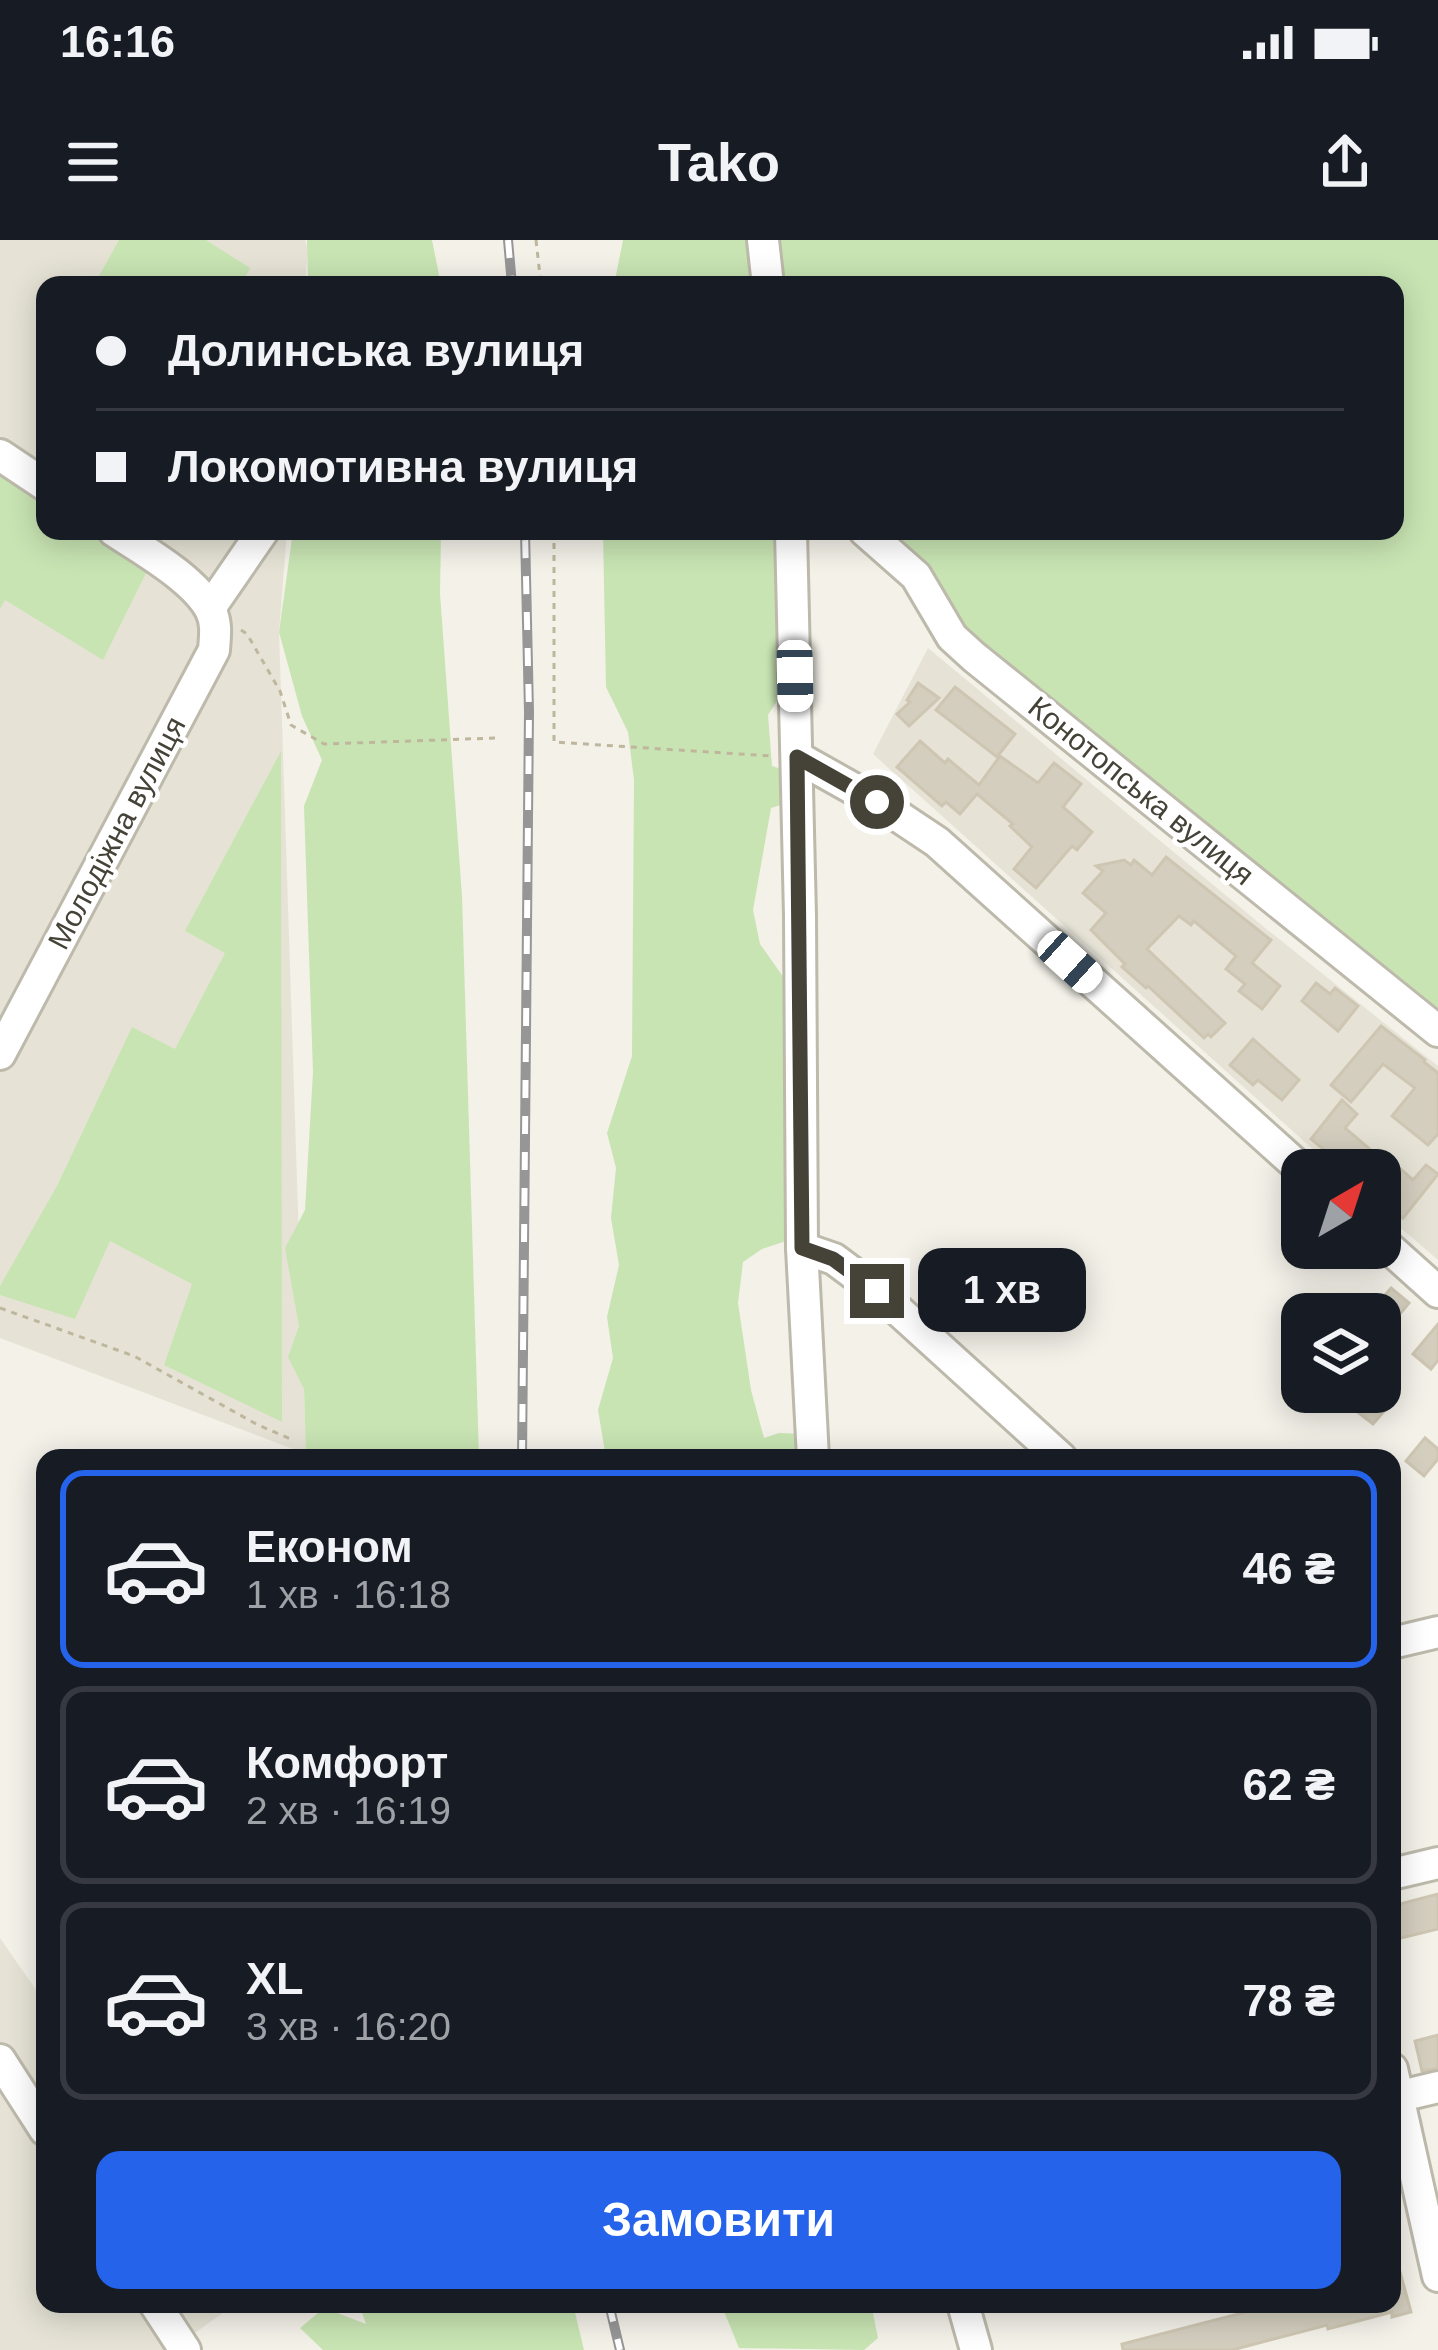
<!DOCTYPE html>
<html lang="uk">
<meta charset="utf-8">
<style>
:root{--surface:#171b24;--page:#20242c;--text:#f1f3f6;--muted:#9ea1a6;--line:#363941;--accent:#2563eb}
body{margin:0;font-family:Arial,sans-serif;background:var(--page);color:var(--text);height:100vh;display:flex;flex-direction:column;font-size:45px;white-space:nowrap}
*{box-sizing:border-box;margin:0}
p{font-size:39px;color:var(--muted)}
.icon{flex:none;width:66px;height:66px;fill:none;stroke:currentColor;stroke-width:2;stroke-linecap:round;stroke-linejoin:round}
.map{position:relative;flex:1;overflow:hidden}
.drawer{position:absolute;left:36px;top:1209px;width:1365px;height:864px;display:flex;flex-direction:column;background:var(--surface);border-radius:24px;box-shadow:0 6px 30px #0003}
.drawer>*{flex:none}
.banner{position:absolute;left:36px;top:36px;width:1368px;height:264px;border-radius:24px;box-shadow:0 6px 30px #0003;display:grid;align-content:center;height:264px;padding:0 60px;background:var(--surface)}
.needle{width:78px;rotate:39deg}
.buttons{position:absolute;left:1281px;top:909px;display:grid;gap:24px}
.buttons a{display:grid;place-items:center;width:120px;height:120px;border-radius:24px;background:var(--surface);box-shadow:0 6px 30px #0003;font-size:60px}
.end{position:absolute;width:54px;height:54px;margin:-27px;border:15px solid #454237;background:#fff;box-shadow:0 0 0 6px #fff}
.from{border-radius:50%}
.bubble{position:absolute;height:84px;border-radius:24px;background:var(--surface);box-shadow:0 6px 30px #0003;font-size:39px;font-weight:600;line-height:84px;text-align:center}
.car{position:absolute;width:36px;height:72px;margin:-36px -18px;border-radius:15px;box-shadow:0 0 9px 3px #0007;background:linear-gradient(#fff 24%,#345 0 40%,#fff 0 76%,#345 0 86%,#fff 0)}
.banner b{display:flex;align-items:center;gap:42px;height:114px;font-size:45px}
.banner b+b{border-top:3px solid var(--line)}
.banner i{width:30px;height:30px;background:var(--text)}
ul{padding:21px 0 0;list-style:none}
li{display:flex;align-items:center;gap:36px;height:198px;margin:0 24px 18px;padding:0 36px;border:6px solid var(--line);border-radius:24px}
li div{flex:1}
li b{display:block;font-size:45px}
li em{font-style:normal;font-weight:600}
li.on{border-color:var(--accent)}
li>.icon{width:108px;height:108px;stroke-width:1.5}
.button{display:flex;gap:24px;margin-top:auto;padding:24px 60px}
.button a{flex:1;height:138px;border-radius:24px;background:var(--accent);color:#fff;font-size:48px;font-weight:600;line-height:138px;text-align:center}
.status{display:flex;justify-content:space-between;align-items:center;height:84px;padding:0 60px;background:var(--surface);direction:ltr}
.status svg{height:33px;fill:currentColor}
header{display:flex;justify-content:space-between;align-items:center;height:156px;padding:0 60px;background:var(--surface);font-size:54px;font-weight:600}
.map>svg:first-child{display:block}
</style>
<div class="status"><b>16:16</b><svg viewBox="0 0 49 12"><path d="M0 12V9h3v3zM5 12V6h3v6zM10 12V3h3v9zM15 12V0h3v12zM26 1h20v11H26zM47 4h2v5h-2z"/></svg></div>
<header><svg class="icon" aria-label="menu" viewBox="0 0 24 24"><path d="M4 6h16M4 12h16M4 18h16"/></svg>Tako<svg class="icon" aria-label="share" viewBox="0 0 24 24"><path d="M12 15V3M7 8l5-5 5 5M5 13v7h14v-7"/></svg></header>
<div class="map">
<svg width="1438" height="2110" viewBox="0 0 1438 2110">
<rect width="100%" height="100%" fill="#f3f1e8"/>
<g fill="#e6e3d6">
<path d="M0,0H305L308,9L305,45H45V291H287L279,392L306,1214L0,1098Z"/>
<path d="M928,408L1264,687L1438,826V1020L1380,970V930H1336L873,514Z"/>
<path d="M0,1698L45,1763V2064H235L174,2108L175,2110H0Z"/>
</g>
<g fill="#c8e4b3">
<path d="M119,0H206L250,28L241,45H94Z"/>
<path d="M307,0H432L441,45H308Z"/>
<path d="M623,0H760L764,45H614Z"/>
<path d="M775,0H1438V780L962,398L877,291H1395V45H778Z"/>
<path d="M0,230L45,261V291H89L147,331L103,420L5,360L0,369Z"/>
<path d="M293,291H441L440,354L462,656L479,1218H306L304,1149L288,1117L299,1086L285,1008L305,970L313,832L304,566L322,520L302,476L279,392Z"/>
<path d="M603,291H783L788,444L768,475L772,526L787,531V563L771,568L753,670L760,704L786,741V1001L762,1009L743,1022L738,1063L751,1150L764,1198L779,1193L805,1194L806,1218H606L598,1170L613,1118L607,1077L619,1025L611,978L616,928L607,893L632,816L634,540L628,492L606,447Z"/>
<path d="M281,511L282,1182L164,1125L192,1044L110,1001L75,1079L0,1055V1046L57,946L132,787L175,809L225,713L185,691Z"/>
<path d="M359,2064H573L584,2110H323L300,2088L324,2068L366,2084Z"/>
<path d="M721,2064H871L878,2098L864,2110L739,2108Z"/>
</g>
<g fill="#d3cebe" stroke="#cec6b2" stroke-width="3">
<path d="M918,443L939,458L909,486L897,474L910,462L907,460Z"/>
<path d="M955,447L1015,494L997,517L936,470Z"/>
<path d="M920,501L945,523L948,519L979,545L1000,516L1038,543L1054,523L1081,544L1063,567L1092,592L1077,610L1072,606L1036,648L1014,629L1032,607L1010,586L1013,584L977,554L960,574L946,562L942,566L897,527Z"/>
<path d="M1166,617L1271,700L1252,723L1280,746L1262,769L1239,751L1245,744L1226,729L1236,716L1194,681L1191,685L1179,676L1147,709L1225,783L1211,797L1208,794L1204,798L1148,746L1146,748L1122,727L1125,724L1091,690L1106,673L1083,653L1103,631L1096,626L1124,620L1131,625L1134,620L1152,635Z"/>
<path d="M1316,743L1330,754L1335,748L1358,766L1338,791L1302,761Z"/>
<path d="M1381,786L1425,820L1424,822L1438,833V894L1428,905L1392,876L1415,848L1383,824L1351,862L1331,845Z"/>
<path d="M1253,799L1299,840L1282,860L1258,840L1253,845L1230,825Z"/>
<path d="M1342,860L1357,874L1345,888L1380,918V911L1413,940L1426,925L1438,934L1403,978L1380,958V930H1349L1311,899Z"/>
<path d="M1391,1048L1409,1063L1390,1086L1380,1078V1074H1375V1067Z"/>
<path d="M1438,1084V1120L1431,1129L1413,1114Z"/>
<path d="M1369,1152H1380L1392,1162L1373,1184L1355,1170Z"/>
<path d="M1425,1198L1438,1209V1219L1424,1236L1406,1221Z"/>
<path d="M1438,1654V1689L1397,1699L1392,1666Z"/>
<path d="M1438,1795V1828L1422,1831L1415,1801Z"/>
<path d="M1392,2021H1397L1411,2072L1392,2077V2072L1328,2089L1327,2085L1232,2110H1123L1122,2104L1277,2064H1392Z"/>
</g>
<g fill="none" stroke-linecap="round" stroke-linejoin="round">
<g stroke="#bdb9ab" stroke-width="36">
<g id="minor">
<path d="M763,0L768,45"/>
<path d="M0,215L45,245"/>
<path d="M791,291L800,676L802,1008L813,1218"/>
<path d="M865,291L916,336L952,397L974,417L1438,791"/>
<path d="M210,368L263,291"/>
<path d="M797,517L877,562L937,602L1302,930"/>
<path d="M0,814L214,410C215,396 217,384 211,371C196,340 143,310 114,291"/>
<path d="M1380,1000L1438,1052"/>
<path d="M802,1008L834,1019L877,1051L1061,1218"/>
<path d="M1392,1403L1438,1392"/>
<path d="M1392,1634L1438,1623"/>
<path d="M0,1820L45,1890"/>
<path d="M1392,1829L1438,2036"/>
<path d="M1392,1858L1438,1847"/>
<path d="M155,2064L185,2110"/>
<path d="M963,2064L976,2110"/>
</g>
</g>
<g stroke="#beb79d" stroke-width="3" stroke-dasharray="6 6" stroke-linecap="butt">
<path d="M536,0L541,45"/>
<path d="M554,291V502L771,516"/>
<path d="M241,390L247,394L280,451L291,485L324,504L496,498"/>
<path d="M0,1068L134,1116L258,1185L293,1200"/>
</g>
<use href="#minor" stroke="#fff" stroke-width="30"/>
<g stroke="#969696" stroke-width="10">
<g id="rail">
<path d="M508,0L512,45"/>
<path d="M522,1218L529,472L525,291"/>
<path d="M609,2064L620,2110"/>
</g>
</g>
<use href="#rail" stroke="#fff" stroke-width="6" stroke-dasharray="18" stroke-linecap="butt"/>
</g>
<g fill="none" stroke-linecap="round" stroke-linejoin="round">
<path stroke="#454237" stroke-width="15" d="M877,562L797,517L802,1008L833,1019L877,1051"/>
</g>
<g text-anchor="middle" stroke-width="9" stroke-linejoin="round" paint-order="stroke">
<g font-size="30" fill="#454237" stroke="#fff">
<text transform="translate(1141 551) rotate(39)" y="10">Конотопська вулиця</text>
<text transform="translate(117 593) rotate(-62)" y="10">Молодіжна вулиця</text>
</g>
</g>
</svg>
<div class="buttons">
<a><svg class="needle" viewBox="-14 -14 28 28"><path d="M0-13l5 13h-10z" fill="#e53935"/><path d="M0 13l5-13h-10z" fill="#9ea1a6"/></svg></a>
<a><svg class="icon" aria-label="layers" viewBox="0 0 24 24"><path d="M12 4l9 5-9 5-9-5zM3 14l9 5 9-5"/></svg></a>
</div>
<i class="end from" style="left:877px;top:562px"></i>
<i class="end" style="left:877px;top:1051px"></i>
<div class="bubble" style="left:918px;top:1008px;width:168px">1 хв</div>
<i class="car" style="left:795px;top:436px;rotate:179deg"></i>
<i class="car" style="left:1070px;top:722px;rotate:132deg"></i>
<div class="banner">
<b><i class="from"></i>Долинська вулиця</b>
<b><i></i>Локомотивна вулиця</b>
</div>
<section class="drawer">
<ul>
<li class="on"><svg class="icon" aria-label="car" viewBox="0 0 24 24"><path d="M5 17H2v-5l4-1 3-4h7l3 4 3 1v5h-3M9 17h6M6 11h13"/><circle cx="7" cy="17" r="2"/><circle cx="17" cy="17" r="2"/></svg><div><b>Економ</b><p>1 хв · 16:18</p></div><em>46 ₴</em></li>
<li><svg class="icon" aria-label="car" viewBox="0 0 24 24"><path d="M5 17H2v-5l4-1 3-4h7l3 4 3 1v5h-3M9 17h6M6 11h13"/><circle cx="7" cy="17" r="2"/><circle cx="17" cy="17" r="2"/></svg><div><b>Комфорт</b><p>2 хв · 16:19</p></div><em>62 ₴</em></li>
<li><svg class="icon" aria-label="car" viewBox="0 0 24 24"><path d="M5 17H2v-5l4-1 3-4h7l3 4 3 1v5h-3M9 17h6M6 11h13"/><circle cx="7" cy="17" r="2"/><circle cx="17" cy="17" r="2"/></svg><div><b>XL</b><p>3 хв · 16:20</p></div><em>78 ₴</em></li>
</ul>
<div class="button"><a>Замовити</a></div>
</section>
</div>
